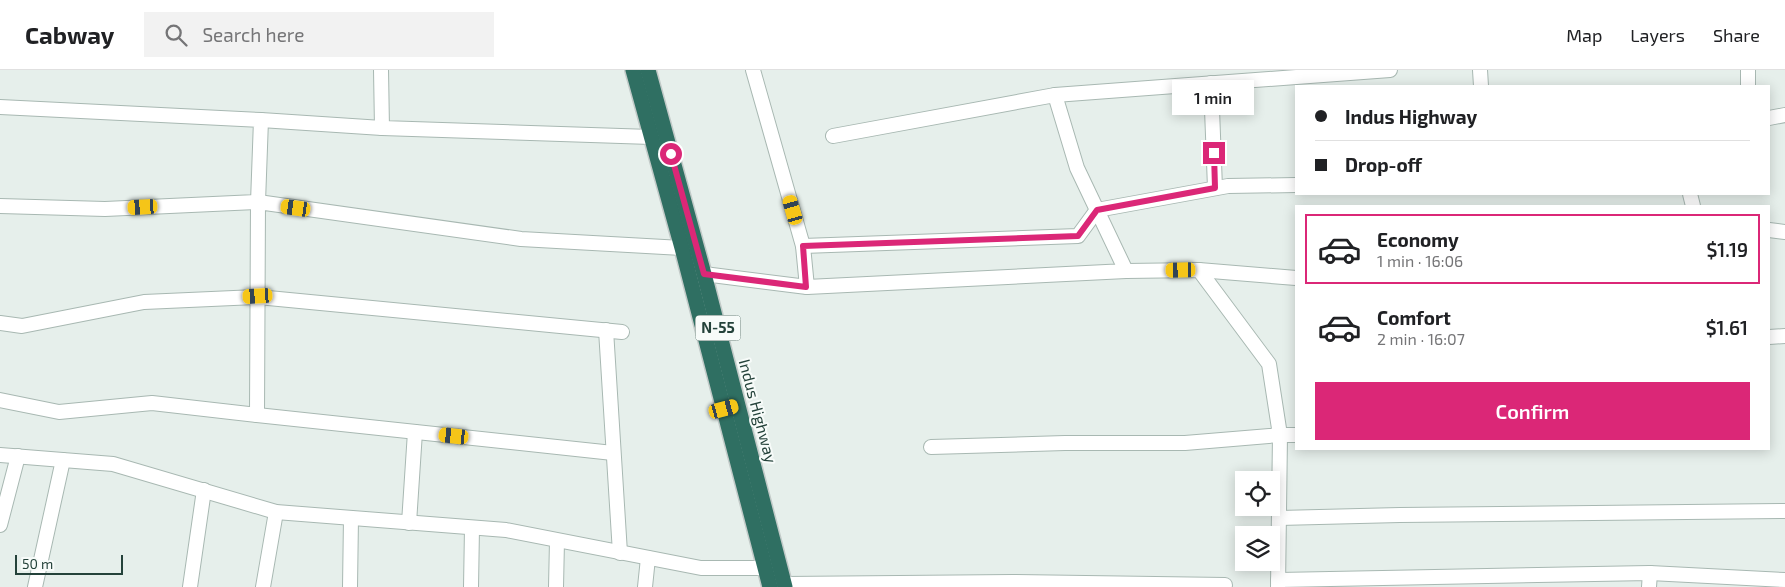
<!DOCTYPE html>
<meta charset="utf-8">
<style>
:root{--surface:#fff;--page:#f2f2f2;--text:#202124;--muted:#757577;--line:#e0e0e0;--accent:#db2777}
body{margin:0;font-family:"Exo 2",sans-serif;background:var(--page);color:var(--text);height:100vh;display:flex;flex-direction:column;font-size:19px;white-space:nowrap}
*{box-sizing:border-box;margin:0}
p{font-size:16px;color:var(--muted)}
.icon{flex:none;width:28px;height:28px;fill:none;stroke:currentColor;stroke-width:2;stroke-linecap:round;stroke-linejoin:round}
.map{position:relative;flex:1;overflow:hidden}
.details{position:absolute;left:1295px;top:135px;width:475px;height:245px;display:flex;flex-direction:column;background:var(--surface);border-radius:0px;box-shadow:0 2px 12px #0003}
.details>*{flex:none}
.guide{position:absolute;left:1295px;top:15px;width:475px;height:110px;border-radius:0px;box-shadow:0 2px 12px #0003;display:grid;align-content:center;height:110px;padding:0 20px;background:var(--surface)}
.tools{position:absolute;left:1235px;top:401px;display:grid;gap:10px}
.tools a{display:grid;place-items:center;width:45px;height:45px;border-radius:0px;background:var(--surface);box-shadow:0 2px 12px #0003;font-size:25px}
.scale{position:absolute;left:15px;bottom:12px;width:108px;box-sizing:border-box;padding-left:5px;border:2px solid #24423a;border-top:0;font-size:14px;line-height:18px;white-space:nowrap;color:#24423a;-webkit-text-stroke:4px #f7fbf9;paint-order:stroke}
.end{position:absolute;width:22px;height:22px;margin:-11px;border:6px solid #db2777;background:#fff;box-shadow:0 0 0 2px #fff}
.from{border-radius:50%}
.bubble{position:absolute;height:35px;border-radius:0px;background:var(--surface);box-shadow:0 2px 12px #0003;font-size:16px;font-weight:600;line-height:35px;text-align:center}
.car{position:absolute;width:15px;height:30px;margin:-15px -8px;border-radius:6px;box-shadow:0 0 4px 1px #0007;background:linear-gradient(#f5c518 24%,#345 0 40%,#f5c518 0 76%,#345 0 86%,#f5c518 0)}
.guide b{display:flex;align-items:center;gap:18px;height:48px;font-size:19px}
.guide b+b{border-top:1px solid var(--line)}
.guide i{width:12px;height:12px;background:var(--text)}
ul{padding:9px 0 0;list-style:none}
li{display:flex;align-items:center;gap:15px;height:70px;margin:0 10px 8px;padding:0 10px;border:2px solid transparent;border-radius:0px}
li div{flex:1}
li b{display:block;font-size:19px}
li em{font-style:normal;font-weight:600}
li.current{border-color:var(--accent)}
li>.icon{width:45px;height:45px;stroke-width:1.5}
.action{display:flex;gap:10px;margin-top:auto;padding:10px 20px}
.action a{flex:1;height:58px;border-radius:0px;background:var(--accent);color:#fff;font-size:20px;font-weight:600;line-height:58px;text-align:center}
header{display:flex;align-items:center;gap:30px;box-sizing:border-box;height:70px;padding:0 25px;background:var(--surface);border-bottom:1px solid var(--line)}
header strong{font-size:24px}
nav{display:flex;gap:28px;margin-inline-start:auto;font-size:18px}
.search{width:350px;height:45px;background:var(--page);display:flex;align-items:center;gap:12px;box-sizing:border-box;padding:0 18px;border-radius:0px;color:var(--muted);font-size:19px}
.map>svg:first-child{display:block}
</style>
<header>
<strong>Cabway</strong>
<div class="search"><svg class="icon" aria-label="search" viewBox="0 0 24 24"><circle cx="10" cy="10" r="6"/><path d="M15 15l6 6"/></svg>Search here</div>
<nav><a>Map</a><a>Layers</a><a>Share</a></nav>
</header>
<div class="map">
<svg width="1785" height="517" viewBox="0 0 1785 517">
<rect width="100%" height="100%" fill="#e6efeb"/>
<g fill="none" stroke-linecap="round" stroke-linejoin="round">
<g stroke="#a8b8b2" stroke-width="16">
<g id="street">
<path d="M381,0L382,58L651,67"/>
<path d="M1480,0L1481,16"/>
<path d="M1211,13L1215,118"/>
<path d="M1748,16V0"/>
<path d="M1055,25L1390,0"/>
<path d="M0,37L261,50L258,132L105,139L0,136"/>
<path d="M1769,48L1785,45"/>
<path d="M261,50L382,58"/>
<path d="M1690,124L1693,136"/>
<path d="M1769,160L1785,162"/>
<path d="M803,176L1078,166L1097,140L1228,116L1296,115"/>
<path d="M1199,200L1296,208"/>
<path d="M704,204L807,217L803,176L753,0"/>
<path d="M807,217L1126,201L1077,98L1055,25L833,66"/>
<path d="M0,253L22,256L144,232L258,227L622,262"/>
<path d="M606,260L620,483"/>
<path d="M1769,267L1785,266"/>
<path d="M0,330L59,342L152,333L257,345L258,132L521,169L682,178"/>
<path d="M257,345L613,383"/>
<path d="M931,377L1065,373H1185L1280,365L1269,294L1199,200L1126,201"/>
<path d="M0,385L113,394L276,442L506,460L701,498H765"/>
<path d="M1279,448L1400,445L1785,441"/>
<path d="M409,453L415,362"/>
<path d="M0,455L18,386"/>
<path d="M1650,503L1785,510"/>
<path d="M1278,510L1650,503L1649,517"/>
<path d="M785,514L1012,512L1225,515"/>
<path d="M35,517L63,390"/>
<path d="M190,517L204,420"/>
<path d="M263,517L276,442"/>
<path d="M350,517L351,448"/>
<path d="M471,517L472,458"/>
<path d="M556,517L557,471"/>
<path d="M645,517L648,488"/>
<path d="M1278,517L1280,365H1296"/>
</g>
</g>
<g stroke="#c2cac8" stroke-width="18">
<g id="highway">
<path d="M633,0L682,178L770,517"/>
<path d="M648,0L704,204L785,517"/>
</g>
</g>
<use href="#street" stroke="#fff" stroke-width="14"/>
<use href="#highway" stroke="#2f6f62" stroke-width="15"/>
</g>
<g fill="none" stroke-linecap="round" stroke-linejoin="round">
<path stroke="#db2777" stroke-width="6" d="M671,84L704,204L806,217L803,176L1078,166L1097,140L1215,118L1214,83"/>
</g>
<g text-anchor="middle" stroke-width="4" stroke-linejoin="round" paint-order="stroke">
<rect fill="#f7fbf9" stroke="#637a73" stroke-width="1" x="695.5" y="245.5" width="45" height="25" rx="4"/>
<g font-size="15" font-weight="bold" fill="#24423a">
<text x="718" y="263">N-55</text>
</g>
<g font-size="16" fill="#24423a" stroke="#f7fbf9">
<text transform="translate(758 341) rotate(75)" y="6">Indus Highway</text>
</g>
</g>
</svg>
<div class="tools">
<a><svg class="icon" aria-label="locate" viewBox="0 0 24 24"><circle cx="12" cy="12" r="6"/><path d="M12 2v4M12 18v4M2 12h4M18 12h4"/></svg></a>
<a><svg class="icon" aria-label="layers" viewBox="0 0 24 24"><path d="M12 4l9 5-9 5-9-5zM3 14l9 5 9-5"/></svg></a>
</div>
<div class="scale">50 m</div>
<i class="end from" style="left:671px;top:84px"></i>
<i class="end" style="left:1214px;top:83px"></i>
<div class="bubble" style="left:1172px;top:10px;width:82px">1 min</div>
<i class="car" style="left:143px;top:137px;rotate:267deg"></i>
<i class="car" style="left:296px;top:138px;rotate:278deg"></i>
<i class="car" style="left:793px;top:140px;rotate:344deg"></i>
<i class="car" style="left:1181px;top:200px;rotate:269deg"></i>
<i class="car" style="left:258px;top:226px;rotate:267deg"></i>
<i class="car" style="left:724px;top:339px;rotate:75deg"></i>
<i class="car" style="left:454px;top:366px;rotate:276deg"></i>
<div class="guide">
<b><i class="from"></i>Indus Highway</b>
<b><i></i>Drop-off</b>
</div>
<section class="details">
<ul>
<li class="current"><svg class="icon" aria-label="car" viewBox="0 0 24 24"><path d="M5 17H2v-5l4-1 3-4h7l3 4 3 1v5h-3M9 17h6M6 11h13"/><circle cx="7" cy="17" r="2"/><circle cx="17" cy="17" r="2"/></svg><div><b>Economy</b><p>1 min · 16:06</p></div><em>$1.19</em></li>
<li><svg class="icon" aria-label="car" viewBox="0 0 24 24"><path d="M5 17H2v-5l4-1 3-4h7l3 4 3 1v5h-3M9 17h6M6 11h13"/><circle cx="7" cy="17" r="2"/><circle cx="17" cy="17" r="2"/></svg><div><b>Comfort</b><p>2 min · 16:07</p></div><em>$1.61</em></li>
</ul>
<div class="action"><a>Confirm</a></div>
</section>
</div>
